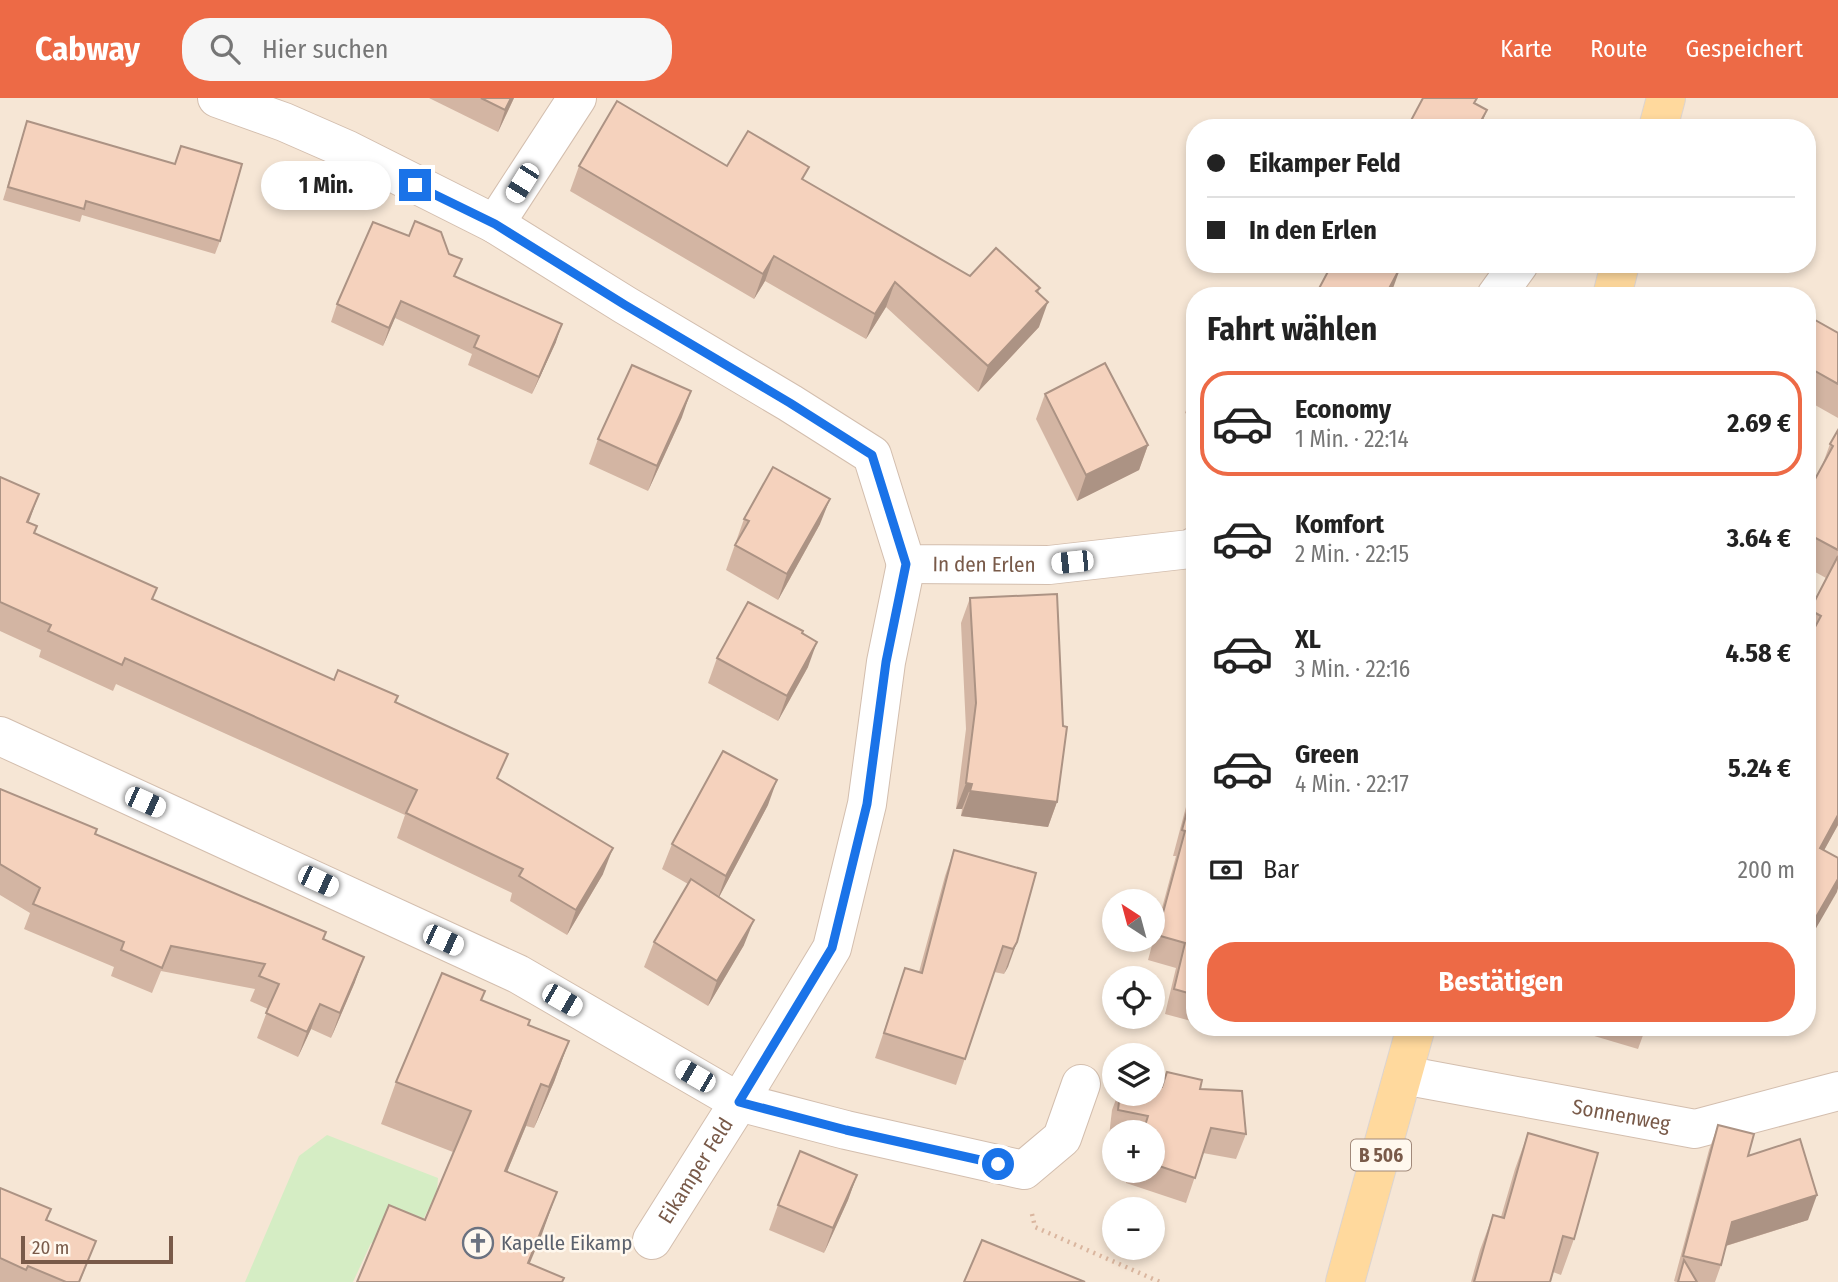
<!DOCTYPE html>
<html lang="de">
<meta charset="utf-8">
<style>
:root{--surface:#fff;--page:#f6f6f6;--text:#222;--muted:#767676;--line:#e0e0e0;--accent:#ed6a46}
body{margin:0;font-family:"Fira Sans Condensed",sans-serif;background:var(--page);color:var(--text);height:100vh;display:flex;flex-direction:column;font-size:26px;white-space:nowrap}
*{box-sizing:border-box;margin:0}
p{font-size:23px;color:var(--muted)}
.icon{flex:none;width:38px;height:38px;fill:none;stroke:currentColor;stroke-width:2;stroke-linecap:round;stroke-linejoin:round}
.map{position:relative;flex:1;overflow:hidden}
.drawer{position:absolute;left:1186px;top:189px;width:630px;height:749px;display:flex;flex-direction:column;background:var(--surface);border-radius:28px;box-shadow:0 4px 10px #0003}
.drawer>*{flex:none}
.top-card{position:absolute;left:1186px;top:21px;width:630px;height:154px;border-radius:28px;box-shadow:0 4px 10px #0003;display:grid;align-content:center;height:154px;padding:0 21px;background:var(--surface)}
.needle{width:46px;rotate:324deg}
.tools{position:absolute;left:1102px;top:791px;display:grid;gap:14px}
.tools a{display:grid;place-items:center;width:63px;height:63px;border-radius:50%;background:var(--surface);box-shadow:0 4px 10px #0003;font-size:35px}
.scale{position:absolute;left:21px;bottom:18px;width:152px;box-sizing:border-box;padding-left:7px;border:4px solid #795a49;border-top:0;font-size:19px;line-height:24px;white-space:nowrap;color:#795a49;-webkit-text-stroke:5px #fff8ee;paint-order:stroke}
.end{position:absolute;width:32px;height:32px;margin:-16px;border:9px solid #1a73e8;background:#fff;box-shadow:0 0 0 4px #fff}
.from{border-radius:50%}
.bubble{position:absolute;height:49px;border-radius:24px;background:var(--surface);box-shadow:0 4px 10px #0003;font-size:23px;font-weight:700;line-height:49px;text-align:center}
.car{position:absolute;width:21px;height:42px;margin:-21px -10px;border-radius:9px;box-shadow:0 0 5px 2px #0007;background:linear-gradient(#fff 24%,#345 0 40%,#fff 0 76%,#345 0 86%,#fff 0)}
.top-card b{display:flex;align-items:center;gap:24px;height:66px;font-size:26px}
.top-card b+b{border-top:2px solid var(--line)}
.top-card i{width:18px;height:18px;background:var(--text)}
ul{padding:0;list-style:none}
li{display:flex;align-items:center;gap:21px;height:105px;margin:0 14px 10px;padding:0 7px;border:4px solid transparent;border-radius:28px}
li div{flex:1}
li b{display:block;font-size:26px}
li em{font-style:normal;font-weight:700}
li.current{border-color:var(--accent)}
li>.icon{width:63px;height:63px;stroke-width:1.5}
h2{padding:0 21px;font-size:32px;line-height:84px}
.pay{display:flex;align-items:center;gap:18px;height:77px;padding:0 21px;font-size:26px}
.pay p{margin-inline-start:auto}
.action{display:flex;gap:14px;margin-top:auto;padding:14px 21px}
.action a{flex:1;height:80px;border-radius:28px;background:var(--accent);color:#fff;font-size:28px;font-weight:700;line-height:80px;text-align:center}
header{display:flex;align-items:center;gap:42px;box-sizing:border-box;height:98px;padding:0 35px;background:var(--accent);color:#fff}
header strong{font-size:33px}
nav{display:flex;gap:38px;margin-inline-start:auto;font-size:24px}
.search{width:490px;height:63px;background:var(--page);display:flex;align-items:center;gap:18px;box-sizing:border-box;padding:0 24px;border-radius:28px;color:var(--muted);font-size:26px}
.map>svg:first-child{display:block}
</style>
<header>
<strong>Cabway</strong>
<div class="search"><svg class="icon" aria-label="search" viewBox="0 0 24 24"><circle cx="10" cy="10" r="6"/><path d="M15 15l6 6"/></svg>Hier suchen</div>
<nav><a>Karte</a><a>Route</a><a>Gespeichert</a></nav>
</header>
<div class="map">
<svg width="1838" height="1184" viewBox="0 0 1838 1184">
<rect width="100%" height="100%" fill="#fef5e7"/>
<path fill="#f6e6d5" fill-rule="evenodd" d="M0,0H1838V1184H0ZM1195,30H1808V166H1195ZM1195,198H1808V929H1195ZM1115,803H1153V842H1115ZM1115,880H1153V919H1115ZM1115,957H1153V996H1115ZM1115,1034H1153V1073H1115ZM1115,1111H1153V1150H1115Z"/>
<path fill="#d5edc4" d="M327,1037L438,1080L437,1094L403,1161L371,1145L353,1184H245L299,1058Z"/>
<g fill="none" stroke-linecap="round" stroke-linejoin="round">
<g stroke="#d3beae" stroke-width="40">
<g id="street">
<path id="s1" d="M217,0L284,24L348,52L495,126L625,207L790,305L872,357L906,466L1049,467L1190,451L1195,448"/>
<path d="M495,126L577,0"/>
<path d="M1496,198L1519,166"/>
<path d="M0,638L518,876L739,1004L846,1032L1024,1072L1062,1040L1081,986"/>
<path id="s2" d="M1403,977L1695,1031L1838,993"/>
<path id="s3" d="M652,1142L739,1004L832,850L867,706L886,564L906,466"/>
</g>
</g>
<g stroke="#dcd4d0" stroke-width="40">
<g id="primary">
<path d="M1658,30L1666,0"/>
<path d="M1612,198L1620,166"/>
<path d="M1345,1184L1416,929"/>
</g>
</g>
<path stroke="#dab69f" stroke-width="4.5" stroke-dasharray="2 5" stroke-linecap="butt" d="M1032,1116L1035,1129L1160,1184"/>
<use href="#street" stroke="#fff" stroke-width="38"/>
<use href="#primary" stroke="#ffd99d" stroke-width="38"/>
</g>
<g fill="#d3b5a3">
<path d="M429,0H514L498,34Z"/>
<path d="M27,23L175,66L181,48L220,143L215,156L82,117L80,124L3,102Z"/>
<path d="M579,68H727L804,82L970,178L1040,190L1038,195L1039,229L978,294L886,209L866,241L765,183L754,201L570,93Z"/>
<path d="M455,179L556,244L532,296L468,267L472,256L395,220L383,248L331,224L337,206Z"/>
<path d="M1808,218L1838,235V320L1808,303Z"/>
<path d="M1195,289V320L1185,315Z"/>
<path d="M1045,296L1148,347L1139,372L1077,403L1036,321Z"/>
<path d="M682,319L648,393L589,366L598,341Z"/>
<path d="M1838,332V727L1824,752L1838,760V790L1808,844V517L1826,480L1808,470V394L1822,368L1830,346Z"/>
<path d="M0,379L35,435L152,501L334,582L396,604L498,682L603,776L567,837L510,803L512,795L397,740L405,717L116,586L113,593L39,559L41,552L0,533Z"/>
<path d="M744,421L820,426L778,502L726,472Z"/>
<path d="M970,500L1063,628L1057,704L1048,729L961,718L962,711H956L966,631L961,525Z"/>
<path d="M802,536L808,569L778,623L708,585L717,560Z"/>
<path d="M1195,675V924L1165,916L1176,870L1148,862L1176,758H1173Z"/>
<path d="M0,691L323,842L355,884L331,940L311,931L298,959L257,940L268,911L250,903L255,891L161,873L152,895L111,878L114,869L24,831L30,815L0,797Z"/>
<path d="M768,707L719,799L744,847L708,908L644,869L654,844L688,786L662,771L672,746Z"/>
<path d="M954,752L1017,844L1004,876L994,874L956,987L875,960L905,870L919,874L945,778Z"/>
<path d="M482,902L528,927L569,943L554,984L534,1030L526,1028L507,1074L542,1136L425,1122L453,1054L381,1026L396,984Z"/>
<path d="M1213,929H1234L1233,934Z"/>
<path d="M1564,929H1646L1638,951Z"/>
<path d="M1200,991L1246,1036L1236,1061L1203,1055L1186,1105L1126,1085L1129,1073H1153V1034H1115V1039L1109,1038L1112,1012L1118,996H1153Z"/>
<path d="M1718,1027L1748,1058L1808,1122L1726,1148L1721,1167L1715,1184H1676L1674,1183L1709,1052Z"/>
<path d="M1528,1035L1574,1141L1561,1177L1553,1174L1550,1184H1471L1480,1152L1493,1117L1501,1119L1515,1071Z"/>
<path d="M857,1077L848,1102L824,1155L769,1132L778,1107Z"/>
<path d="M0,1090L51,1111L47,1122L96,1143L80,1184H0Z"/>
</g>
<g fill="#ac9384">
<path d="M511,0H514L498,34L505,12Z"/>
<path d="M1487,12L1480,30H1477Z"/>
<path d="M774,158L765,183L754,201L763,176Z"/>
<path d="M1401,168L1392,193L1390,198H1385Z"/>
<path d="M895,184L886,209L866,241L875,216Z"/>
<path d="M401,203L395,220L383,248L389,230Z"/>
<path d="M1048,204L1039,229L978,294L988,268Z"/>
<path d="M562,226L556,244L532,296L539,279Z"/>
<path d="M691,293L682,319L648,393L657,368Z"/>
<path d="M1148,347L1139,372L1077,403L1086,377Z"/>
<path d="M39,396L30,421L18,449L27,424Z"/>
<path d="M830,401L820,426L778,502L787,476Z"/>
<path d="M817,544L808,569L778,623L787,598Z"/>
<path d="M777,682L768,707L717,803L726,778Z"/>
<path d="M966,685L972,686L962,711H956Z"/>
<path d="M970,693L1057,704L1048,729L961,718Z"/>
<path d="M1838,717V727L1810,778L1820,750Z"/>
<path d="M613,750L603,776L567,837L576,812Z"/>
<path d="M1838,781V790L1837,794L1808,844V833Z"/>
<path d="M754,822L744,847L708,908L717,883Z"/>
<path d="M1017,844L1008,869L1004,876L1013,851Z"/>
<path d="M364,859L355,884L331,940L340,915Z"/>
<path d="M320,906L311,931L298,959L307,934Z"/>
<path d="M569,943L554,984L534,1030L549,989Z"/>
<path d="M541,986L526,1028L490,1115L505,1073Z"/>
<path d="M857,1077L848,1102L824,1155L833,1130Z"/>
<path d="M557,1094L542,1136L522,1184L528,1165Z"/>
<path d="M1817,1097L1808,1122L1722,1149L1732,1124Z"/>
</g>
<g fill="#f5d2bd" stroke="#ac9384" stroke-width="2">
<path d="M481,0H511L505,12Z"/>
<path d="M1423,0H1477L1474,5L1487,12L1477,30H1407Z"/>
<path d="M617,3L727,68L748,33L809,69L802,81L970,178L996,150L1040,190L1036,193L1048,204L988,268L895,184L875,216L774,158L763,176L579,68Z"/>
<path d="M27,23L175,66L181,48L242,66L220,143L86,103L84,111L8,89Z"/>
<path d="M415,123L441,134L449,156L462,161L454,178L562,226L539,279L474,249L479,238L401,203L389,230L337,206L373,124L409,138Z"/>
<path d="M1332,166H1398L1401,168L1385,198H1315Z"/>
<path d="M1808,218L1838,235V286L1808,269Z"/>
<path d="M1105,265L1148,347L1086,377L1045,296Z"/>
<path d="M632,267L691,293L657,368L598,341Z"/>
<path d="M1838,332V452L1808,436V394L1833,348L1830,346Z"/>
<path d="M773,369L830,401L787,476L735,447L749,423L744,421Z"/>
<path d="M0,379L39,396L27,424L37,428L34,435L157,490L152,501L334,582L338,572L398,598L395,604L508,656L497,680L613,750L576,812L519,778L523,771L406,715L417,692L125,560L122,567L48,533L51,527L0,504Z"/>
<path d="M1838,458V717L1820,750L1838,760V781L1808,833V542L1821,518L1810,512Z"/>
<path d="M1057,496L1063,628L1067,629L1057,704L970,693L972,686L966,685L976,605L970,500Z"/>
<path d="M748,504L803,533L802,535L817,544L787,598L717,560Z"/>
<path d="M723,653L777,682L726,778L672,746Z"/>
<path d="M1195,684V897L1174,891L1185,845L1157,837L1185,733L1182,732Z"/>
<path d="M0,691L97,731L95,736L326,834L323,841L364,859L340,915L320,906L307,934L266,915L279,886L259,878L265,866L171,848L162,870L121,852L124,844L33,806L40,790L0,766Z"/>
<path d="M954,752L1036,775L1017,844L1013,851L1003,848L965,961L884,935L905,870L922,875Z"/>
<path d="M691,781L754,822L717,883L654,844Z"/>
<path d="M442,875L485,893L481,902L530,922L528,927L569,943L549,989L541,986L505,1073L557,1094L528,1165L564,1180L562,1184H357L389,1107L425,1122L471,1013L396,984Z"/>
<path d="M1167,974L1202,982L1200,991L1242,993L1246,1036L1211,1030L1195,1080L1153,1066V1034H1143L1148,1018L1118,1012L1120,996H1153V988L1162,989Z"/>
<path d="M1718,1027L1754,1036L1748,1058L1800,1041L1817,1097L1732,1124L1721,1167L1683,1158Z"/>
<path d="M1528,1035L1598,1055L1574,1141L1563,1138L1550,1184H1474L1493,1117L1504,1120Z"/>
<path d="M800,1053L857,1077L833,1130L778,1107Z"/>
<path d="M0,1090L51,1111L46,1122L96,1143L79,1184H66L28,1168L26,1172L0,1160Z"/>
<path d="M982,1142L1085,1184H964Z"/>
<path d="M1684,1162L1697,1184H1678Z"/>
</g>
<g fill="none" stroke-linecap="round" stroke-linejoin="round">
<path stroke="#1a73e8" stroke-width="9" d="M415,87L495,126L625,207L790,305L872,357L906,466L886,564L867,706L832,850L739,1004L846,1032L998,1066"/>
</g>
<defs>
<g id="church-ring" transform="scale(1.575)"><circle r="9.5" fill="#fff8ee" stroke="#6b7280" stroke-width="1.5"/><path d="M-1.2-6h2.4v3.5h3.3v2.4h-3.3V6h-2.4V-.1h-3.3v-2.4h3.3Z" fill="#6b7280"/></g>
</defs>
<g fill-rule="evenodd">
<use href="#church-ring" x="478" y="1145"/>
</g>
<g text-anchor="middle" stroke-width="5" stroke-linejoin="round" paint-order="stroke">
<rect fill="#fff8ee" stroke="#a1897a" stroke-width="2" x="1351" y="1041.5" width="60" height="31" rx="5"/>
<g font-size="19" font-weight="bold" fill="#795a49">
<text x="1381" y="1064">B 506</text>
</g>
<g font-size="21" fill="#795a49" stroke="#fff8ee">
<text dy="7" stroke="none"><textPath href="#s1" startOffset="940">In den Erlen</textPath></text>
<text dy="7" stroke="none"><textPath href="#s2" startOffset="222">Sonnenweg</textPath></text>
<text dy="7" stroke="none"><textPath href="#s3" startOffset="82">Eikamper Feld</textPath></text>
</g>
<g font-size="21" fill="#5b616d" stroke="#fff8ee" text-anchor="start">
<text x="501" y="1152">Kapelle Eikamp</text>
</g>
</g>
</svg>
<div class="tools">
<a><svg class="needle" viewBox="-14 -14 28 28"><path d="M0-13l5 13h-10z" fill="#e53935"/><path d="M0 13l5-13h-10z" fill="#767676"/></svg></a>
<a><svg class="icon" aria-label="locate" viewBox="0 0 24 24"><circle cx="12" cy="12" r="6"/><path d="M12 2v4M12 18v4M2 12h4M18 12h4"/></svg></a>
<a><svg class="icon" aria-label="layers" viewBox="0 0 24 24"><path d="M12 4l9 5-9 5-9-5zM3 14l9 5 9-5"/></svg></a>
<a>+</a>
<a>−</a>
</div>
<div class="scale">20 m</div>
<i class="end from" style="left:998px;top:1066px"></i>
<i class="end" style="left:415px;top:87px"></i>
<div class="bubble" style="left:261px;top:63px;width:130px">1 Min.</div>
<i class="car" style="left:522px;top:85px;rotate:212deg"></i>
<i class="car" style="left:1072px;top:464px;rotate:264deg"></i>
<i class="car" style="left:145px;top:704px;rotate:114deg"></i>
<i class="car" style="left:318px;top:783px;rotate:115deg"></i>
<i class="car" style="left:443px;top:842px;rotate:115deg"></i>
<i class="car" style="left:562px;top:902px;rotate:120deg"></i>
<i class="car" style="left:695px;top:978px;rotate:300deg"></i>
<div class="top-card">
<b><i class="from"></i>Eikamper Feld</b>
<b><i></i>In den Erlen</b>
</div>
<section class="drawer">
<h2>Fahrt wählen</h2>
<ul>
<li class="current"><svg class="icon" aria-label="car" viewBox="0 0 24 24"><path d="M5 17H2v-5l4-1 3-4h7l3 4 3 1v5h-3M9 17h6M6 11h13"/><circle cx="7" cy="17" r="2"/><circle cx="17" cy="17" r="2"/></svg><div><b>Economy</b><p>1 Min. · 22:14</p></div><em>2.69 €</em></li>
<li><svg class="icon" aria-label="car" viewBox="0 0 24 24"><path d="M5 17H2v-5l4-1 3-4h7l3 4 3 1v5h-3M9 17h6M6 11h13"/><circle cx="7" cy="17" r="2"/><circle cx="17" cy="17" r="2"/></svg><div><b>Komfort</b><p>2 Min. · 22:15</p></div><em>3.64 €</em></li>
<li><svg class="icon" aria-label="car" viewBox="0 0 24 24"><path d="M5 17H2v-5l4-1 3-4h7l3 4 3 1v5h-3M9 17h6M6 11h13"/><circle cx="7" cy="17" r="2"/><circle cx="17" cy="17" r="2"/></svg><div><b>XL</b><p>3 Min. · 22:16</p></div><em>4.58 €</em></li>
<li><svg class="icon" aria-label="car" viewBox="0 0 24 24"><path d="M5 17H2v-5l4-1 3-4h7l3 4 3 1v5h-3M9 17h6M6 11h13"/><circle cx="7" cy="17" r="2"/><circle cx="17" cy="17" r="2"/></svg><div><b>Green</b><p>4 Min. · 22:17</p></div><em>5.24 €</em></li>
</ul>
<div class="pay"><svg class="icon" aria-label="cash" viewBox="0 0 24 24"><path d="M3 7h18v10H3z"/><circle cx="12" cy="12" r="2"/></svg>Bar<p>200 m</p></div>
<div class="action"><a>Bestätigen</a></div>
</section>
</div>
